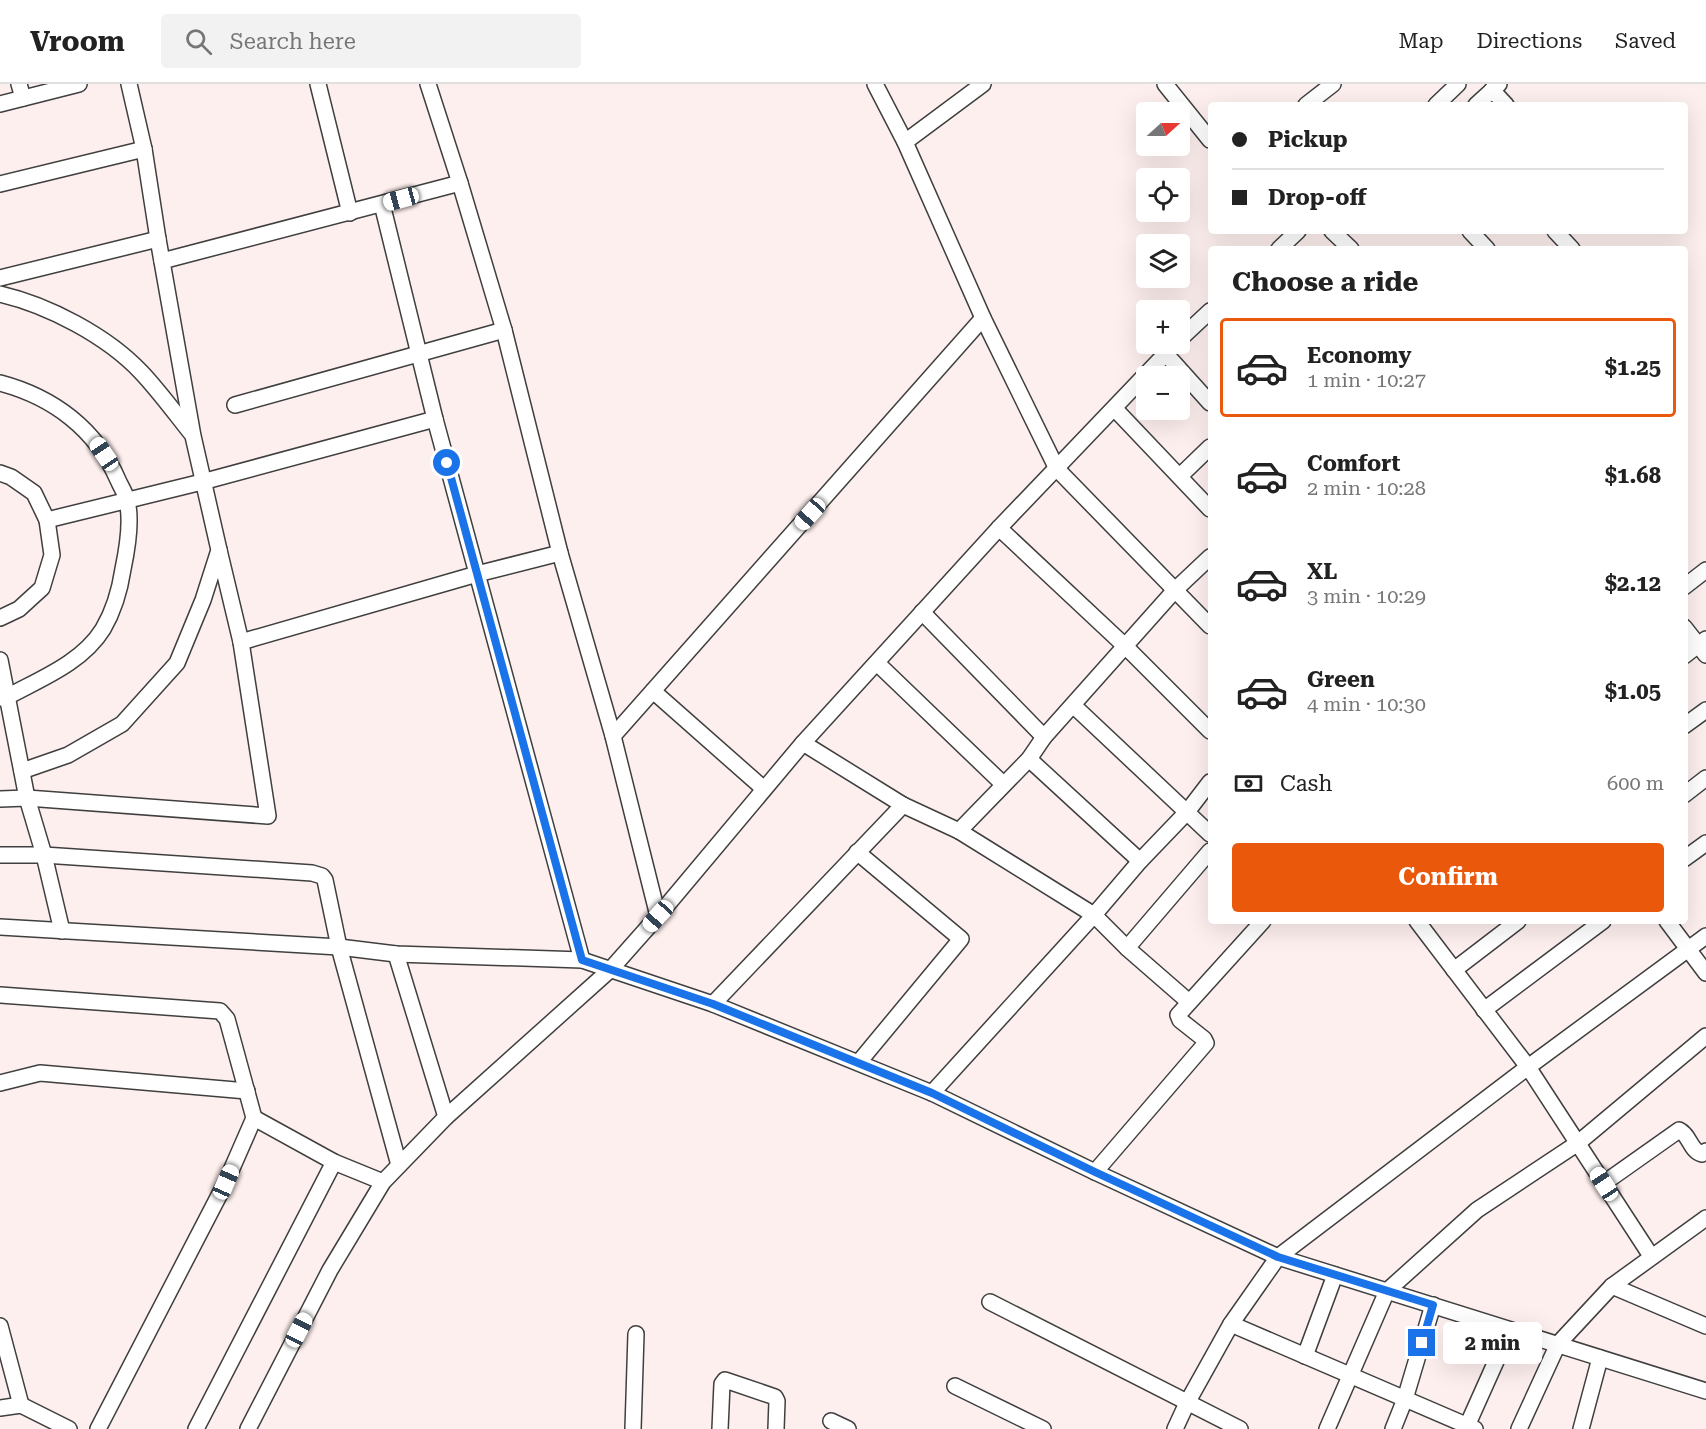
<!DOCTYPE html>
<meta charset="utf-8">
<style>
:root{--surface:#fff;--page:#f2f2f2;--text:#222;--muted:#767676;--line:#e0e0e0;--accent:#ea580c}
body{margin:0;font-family:"Roboto Serif",serif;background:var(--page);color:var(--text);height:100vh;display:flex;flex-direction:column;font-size:22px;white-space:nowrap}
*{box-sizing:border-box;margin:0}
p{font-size:20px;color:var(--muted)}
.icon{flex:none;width:33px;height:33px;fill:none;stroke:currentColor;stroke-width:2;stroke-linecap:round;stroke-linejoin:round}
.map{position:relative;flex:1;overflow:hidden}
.details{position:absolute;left:1208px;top:162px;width:480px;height:678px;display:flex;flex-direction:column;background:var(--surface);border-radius:6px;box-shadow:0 6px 24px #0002}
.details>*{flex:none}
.banner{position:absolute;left:1208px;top:18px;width:480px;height:132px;border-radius:6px;box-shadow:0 6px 24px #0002;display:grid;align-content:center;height:132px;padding:0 24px;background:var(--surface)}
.needle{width:39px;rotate:69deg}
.buttons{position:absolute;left:1136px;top:18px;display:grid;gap:12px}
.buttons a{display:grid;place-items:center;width:54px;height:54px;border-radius:6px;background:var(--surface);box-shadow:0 6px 24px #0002;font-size:30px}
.end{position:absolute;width:27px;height:27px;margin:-14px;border:8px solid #1a73e8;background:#fff;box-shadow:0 0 0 3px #fff}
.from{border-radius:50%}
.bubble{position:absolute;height:42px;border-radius:6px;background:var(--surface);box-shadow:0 6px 24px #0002;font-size:20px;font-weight:700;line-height:42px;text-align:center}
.car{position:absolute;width:18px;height:36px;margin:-18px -9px;border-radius:8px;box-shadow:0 0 4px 2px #0007;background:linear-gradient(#fff 24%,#345 0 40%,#fff 0 76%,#345 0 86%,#fff 0)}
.banner b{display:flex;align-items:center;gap:21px;height:57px;font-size:22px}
.banner b+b{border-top:2px solid var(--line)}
.banner i{width:15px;height:15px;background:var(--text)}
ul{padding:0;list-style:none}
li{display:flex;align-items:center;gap:18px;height:99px;margin:0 12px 9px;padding:0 12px;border:3px solid transparent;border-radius:6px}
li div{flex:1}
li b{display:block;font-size:22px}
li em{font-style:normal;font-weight:700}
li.current{border-color:var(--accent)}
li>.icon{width:54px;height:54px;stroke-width:1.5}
h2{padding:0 24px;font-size:27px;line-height:72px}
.pay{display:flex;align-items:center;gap:15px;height:66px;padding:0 24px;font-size:22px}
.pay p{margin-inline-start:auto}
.primary-button{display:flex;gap:12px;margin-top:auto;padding:12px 24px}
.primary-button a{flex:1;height:69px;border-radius:6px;background:var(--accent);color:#fff;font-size:24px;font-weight:700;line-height:69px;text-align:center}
header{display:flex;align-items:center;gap:36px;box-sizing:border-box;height:84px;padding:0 30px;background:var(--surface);border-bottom:2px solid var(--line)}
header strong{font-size:28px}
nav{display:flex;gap:33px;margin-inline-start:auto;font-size:21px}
.search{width:420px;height:54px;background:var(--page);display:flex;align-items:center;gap:15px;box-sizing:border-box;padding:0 21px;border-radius:6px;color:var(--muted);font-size:22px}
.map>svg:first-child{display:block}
</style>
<header>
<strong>Vroom</strong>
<div class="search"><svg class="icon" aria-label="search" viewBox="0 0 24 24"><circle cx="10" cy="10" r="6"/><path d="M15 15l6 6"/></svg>Search here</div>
<nav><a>Map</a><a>Directions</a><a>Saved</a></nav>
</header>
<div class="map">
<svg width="1706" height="1345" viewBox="0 0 1706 1345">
<rect width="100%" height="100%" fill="#fdefed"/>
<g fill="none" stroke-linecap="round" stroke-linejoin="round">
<g stroke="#3f3f3f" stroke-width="18">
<g id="minor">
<path d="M19,0L23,14"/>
<path d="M318,0L350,129"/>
<path d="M428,0L460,99L504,246L560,469L613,652L658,832"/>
<path d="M875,0L905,58L983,234L1057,385L1210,542"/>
<path d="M1165,0L1210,56"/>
<path d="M1492,6L1506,21"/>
<path d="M0,20L79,0"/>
<path d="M1306,21L1333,0"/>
<path d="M1436,21L1458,0"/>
<path d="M1476,21L1499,0"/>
<path d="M905,58L983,0"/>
<path d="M0,100L144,65"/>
<path d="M382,120L435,335L582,876"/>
<path d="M1332,147L1351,165"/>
<path d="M1470,147L1487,165"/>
<path d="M1555,147L1572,165"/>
<path d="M1279,165L1298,147"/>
<path d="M162,177L460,99"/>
<path d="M0,194L158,155"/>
<path d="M0,210C48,221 107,252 141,288C159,307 175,329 191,349"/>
<path d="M1179,256L1210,227"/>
<path d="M1165,269L1210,319"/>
<path d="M0,299C53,313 96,345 118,396C121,403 126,410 127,417C132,437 127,466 123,485C120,505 113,528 103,545C82,579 40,595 7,613L0,614"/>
<path d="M235,321L504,246"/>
<path d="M1115,325L1210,425"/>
<path d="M0,389L11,393L34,409L47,436L52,471L42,504L19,525L0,534"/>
<path d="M1180,392L1210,363"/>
<path d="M47,436L202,398L435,335"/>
<path d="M999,444L1125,562L1210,647"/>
<path d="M1684,503L1706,486"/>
<path d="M922,528L1044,653"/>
<path d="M1684,543L1706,571"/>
<path d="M241,558L477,490L560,469"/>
<path d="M1684,572L1706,555"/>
<path d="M0,576L27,714L44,771L62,847"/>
<path d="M877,579L1003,700"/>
<path d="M653,607L764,705"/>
<path d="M1074,622L1210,750"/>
<path d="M1684,642L1706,626"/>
<path d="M613,652L983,234"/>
<path d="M803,659L903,721L959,747L1094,831L1127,864L1189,918"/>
<path d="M1029,675L1140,777"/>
<path d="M22,687L68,671L122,640L177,579L203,516L219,466L193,352L158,155L144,65L129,0"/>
<path d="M1684,711L1706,694"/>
<path d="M0,715L27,714L268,732L241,558L219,466"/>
<path d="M959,747L1029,675L1044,653L1175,506L1210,473"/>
<path d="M857,768L961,855L859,978"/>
<path d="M0,771H44L312,789L322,792L325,796L339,863L399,1081"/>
<path d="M1684,775L1706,759"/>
<path d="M1417,837L1528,983L1651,1172"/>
<path d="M1667,837L1706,889"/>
<path d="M0,843L339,863L396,870L582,876L713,920L932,1009L1095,1088L1278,1173L1706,1307"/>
<path d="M1127,864L1210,767"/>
<path d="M396,870L446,1033"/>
<path d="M1454,886L1518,837"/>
<path d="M0,911L220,927L227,935L254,1034L226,1098L98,1345"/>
<path d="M713,920L903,721"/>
<path d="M1484,926L1603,837"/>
<path d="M0,999L40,989L247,1007"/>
<path d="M932,1009L1094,831L1140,777L1187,728L1210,698"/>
<path d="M254,1034L334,1078L383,1098"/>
<path d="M1095,1088L1206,959L1204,955L1180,936L1178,931L1263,837"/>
<path d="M1604,1099L1679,1046C1690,1051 1690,1067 1702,1070L1706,1067"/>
<path d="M1612,1202L1706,1242"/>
<path d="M990,1218L1240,1345"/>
<path d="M1231,1240L1475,1345"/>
<path d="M0,1242L21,1321"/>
<path d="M1305,1272L1335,1191"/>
<path d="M955,1302L1043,1345"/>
<path d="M0,1324L21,1321L69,1345"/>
<path d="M831,1337L848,1345"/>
<path d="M1467,1342L1510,1246"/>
<path d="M196,1345L334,1078"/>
<path d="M248,1345L330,1186L383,1098L446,1033L611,885L658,832L803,659L999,444L1175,260"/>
<path d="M633,1345L636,1250"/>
<path d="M720,1345L722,1300L725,1296L775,1313L777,1317L776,1345"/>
<path d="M1175,1345L1187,1319L1231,1240L1278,1173L1528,983L1706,852"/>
<path d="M1327,1345L1387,1207L1477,1126L1578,1059L1706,952"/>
<path d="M1393,1345L1405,1315L1433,1221"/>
<path d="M1519,1345L1558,1260L1612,1202L1706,1134"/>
<path d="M1581,1345L1600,1274"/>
</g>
</g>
<use href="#minor" stroke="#fff" stroke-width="15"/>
</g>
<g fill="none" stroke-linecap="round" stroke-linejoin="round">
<path stroke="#1a73e8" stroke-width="8" d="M447,379L582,876L713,920L932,1009L1095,1088L1278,1173L1433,1221L1422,1259"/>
</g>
</svg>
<div class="buttons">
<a><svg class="needle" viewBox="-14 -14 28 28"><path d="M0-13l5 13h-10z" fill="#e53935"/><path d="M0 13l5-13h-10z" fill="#767676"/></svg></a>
<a><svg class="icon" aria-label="locate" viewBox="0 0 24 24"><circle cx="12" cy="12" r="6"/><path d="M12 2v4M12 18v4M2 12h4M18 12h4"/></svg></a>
<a><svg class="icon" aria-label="layers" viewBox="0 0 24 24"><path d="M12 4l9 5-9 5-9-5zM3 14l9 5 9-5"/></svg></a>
<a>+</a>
<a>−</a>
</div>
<i class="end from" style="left:447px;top:379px"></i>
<i class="end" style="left:1422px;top:1259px"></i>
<div class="bubble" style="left:1443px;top:1238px;width:99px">2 min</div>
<i class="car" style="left:401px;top:115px;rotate:255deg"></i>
<i class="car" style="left:104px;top:370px;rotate:326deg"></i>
<i class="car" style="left:810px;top:430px;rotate:222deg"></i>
<i class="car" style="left:658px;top:832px;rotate:222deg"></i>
<i class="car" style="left:226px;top:1098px;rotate:24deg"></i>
<i class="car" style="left:1604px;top:1100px;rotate:327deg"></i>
<i class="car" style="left:299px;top:1246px;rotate:27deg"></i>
<div class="banner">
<b><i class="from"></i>Pickup</b>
<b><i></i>Drop-off</b>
</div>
<section class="details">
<h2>Choose a ride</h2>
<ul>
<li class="current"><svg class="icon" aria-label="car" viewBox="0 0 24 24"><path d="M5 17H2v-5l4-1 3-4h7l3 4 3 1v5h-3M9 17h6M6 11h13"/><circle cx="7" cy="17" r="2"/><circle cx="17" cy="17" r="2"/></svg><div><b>Economy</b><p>1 min · 10:27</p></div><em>$1.25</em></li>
<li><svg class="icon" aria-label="car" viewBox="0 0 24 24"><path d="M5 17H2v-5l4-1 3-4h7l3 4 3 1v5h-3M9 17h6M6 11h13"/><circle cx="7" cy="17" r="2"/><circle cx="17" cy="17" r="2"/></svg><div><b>Comfort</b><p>2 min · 10:28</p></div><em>$1.68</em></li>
<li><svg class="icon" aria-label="car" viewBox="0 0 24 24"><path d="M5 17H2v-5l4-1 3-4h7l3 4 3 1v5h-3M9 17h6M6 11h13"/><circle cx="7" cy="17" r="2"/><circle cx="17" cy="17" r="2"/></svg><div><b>XL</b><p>3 min · 10:29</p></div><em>$2.12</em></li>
<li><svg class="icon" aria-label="car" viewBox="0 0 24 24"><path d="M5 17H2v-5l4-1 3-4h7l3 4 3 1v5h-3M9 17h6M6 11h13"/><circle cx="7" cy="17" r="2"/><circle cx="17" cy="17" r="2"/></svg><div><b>Green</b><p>4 min · 10:30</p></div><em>$1.05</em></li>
</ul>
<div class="pay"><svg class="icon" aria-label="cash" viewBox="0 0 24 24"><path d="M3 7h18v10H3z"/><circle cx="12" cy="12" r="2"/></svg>Cash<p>600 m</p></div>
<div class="primary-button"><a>Confirm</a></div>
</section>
</div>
